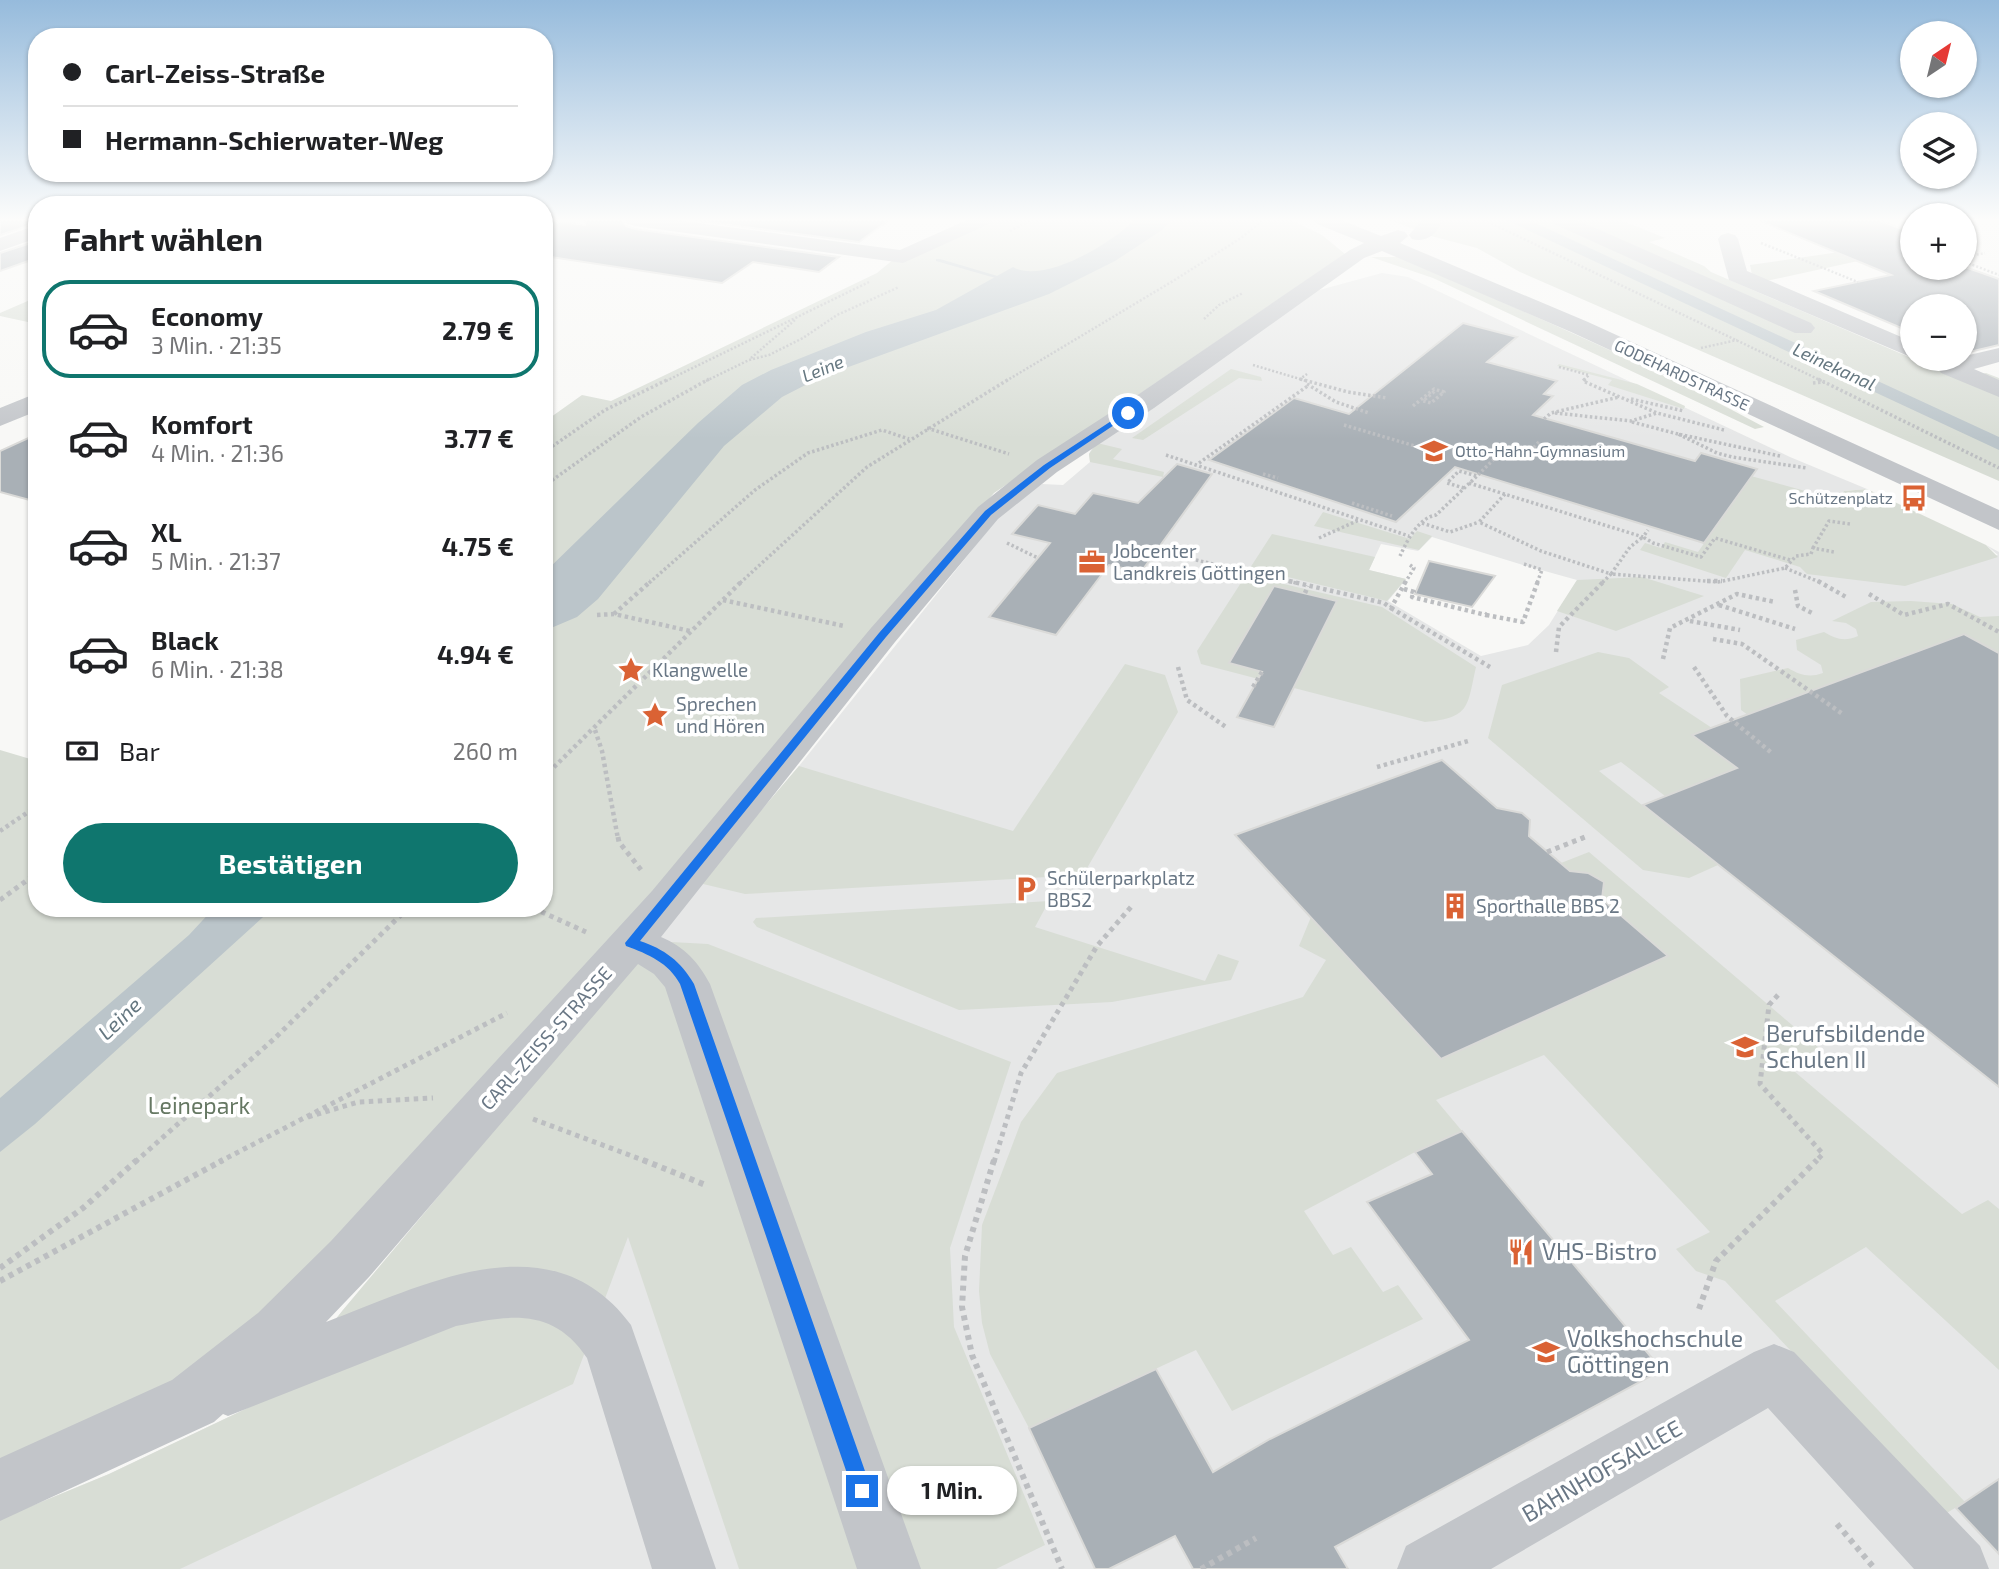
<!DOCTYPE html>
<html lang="de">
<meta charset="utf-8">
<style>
:root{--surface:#fff;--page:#f6f6f6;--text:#202124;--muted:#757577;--line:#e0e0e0;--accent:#0f766e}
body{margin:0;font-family:"Exo 2",sans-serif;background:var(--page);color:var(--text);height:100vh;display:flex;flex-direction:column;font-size:26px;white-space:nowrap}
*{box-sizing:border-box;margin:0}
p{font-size:23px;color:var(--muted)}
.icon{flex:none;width:38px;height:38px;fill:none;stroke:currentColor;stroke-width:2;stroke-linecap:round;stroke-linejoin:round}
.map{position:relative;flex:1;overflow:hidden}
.side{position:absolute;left:28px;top:196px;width:525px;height:721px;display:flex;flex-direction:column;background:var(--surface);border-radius:28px;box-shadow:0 2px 5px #0004}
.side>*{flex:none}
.top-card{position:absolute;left:28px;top:28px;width:525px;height:154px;border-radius:28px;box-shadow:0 2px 5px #0004;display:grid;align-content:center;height:154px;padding:0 35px;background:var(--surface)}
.needle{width:46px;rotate:35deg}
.fabs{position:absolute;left:1900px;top:21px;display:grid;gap:14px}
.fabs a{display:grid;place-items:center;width:77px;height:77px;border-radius:50%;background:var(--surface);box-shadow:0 2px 5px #0004;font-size:35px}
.end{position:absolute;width:32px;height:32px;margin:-16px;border:9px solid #1a73e8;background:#fff;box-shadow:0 0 0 4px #fff}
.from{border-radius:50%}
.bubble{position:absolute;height:49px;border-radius:24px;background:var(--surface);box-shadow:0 2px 5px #0004;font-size:23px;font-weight:700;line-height:49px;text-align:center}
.top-card b{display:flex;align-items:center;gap:24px;height:66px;font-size:26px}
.top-card b+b{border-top:2px solid var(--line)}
.top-card i{width:18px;height:18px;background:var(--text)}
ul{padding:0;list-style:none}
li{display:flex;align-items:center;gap:21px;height:98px;margin:0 14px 10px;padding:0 21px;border:4px solid transparent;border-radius:28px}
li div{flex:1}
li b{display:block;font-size:26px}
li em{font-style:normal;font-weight:700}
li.current{border-color:var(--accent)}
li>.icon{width:63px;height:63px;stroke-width:1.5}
h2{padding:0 35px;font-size:32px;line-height:84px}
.pay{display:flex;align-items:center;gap:18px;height:77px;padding:0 35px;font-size:26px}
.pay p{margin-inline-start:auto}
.action{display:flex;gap:14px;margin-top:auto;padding:14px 35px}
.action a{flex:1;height:80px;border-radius:42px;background:var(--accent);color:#fff;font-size:28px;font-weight:700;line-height:80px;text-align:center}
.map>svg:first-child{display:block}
</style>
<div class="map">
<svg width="1999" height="1569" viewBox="0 0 1999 1569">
<rect width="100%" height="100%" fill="#f8f8f6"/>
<path fill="#e6e7e7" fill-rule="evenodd" d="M1382,273L1408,277L1790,457L1867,489L1844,491L1833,519L1855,518L1864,523L1867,529L1858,532L1836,525L1817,546L1826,544L1839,545L1849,551L1851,557L1842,560L1819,553L1800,567L1998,555L1986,545L1999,552V1569H0V1519L109,1474L275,1395L343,1310L799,766L1004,510L1042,484L1063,485L1090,462L1089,454L1092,448L1312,292ZM1432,537L1523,565L1577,580L1549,625L1528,645L1481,656L1388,601L1406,579L1369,570L1381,544L1418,551Z"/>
<g fill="#d8ddd5">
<path d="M968,220H1291L1322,235L1345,254L994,493L596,958L316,1272L240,1336L143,1400L0,1474V750L37,761V908H544V422L582,395L611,401L877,273L906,249Z"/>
<path d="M1390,220H1621L1665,238L1649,242L1704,266L1711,272L1960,379L1986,373L1999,378V481L1520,272L1477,248L1431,236Z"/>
<path d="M1908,242L1913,249L1766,281L1752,275L1750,265Z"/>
<path d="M1371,257H1397C1522,310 1645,363 1764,427L1755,429L1433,278Z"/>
<path d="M37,297V324L0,316V313Z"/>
<path d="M1559,364L1637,384L1685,406L1684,409L1608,385L1612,380L1557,366Z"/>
<path d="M1231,369L1261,377L1262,381L1239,378L1143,440L1132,438Z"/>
<path d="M1097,443L1122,449L1113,459L1164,472L1163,477L1090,462L1089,454Z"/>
<path d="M1751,476L1838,500L1844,491L1867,489L1986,545L1998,557L1905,586L1807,574L1800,567L1745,550L1726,578L1640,550L1645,543L1661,548L1665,542L1698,552Z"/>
<path d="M1323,512L1410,539L1417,531L1432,536L1419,550L1314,526Z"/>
<path d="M1272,534L1375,557L1369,570L1406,579L1387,601L1250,568Z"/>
<path d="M1246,575L1382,607L1476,667C1467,706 1471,718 1425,722L1201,664L1197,651Z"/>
<path d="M1642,577L1704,596L1616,631L1557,611L1577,580Z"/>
<path d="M1911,601L1952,604L1980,617L1999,616V653L1965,634L1769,730L1741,710L1740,679L1788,668C1800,675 1809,678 1823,673L1821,665L1797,650L1796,640L1824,632C1836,639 1844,642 1858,636L1856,629L1846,623L1832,621L1871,602Z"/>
<path d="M1598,652L1629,658L1669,687L1659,693L1712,728L1693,736L1737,768L1665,796L1621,762L1599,771L1718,865L1689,878L1643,870L1488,738L1502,685Z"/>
<path d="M1125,664L1165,675L1178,712L1083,875L745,894L699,883L799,766L1013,831Z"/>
<path d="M1589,852L1819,1048L1788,1066L1962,1214L1988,1200L1999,1209V1370L1866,1247L1775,1301L1965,1502L1945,1514L1725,1281L1696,1271L1676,1249L1710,1232L1544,1055L1436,1100L1462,1131L1415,1152L1304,1211L1333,1255L1351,1247L1383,1292L1398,1285L1423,1319L1232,1411L1196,1350L1029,1428L990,1354L982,1323L979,1291L982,1225L1021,1122L1057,1073L1303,997L1326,960L1299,946L1311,917L1441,1059L1667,957L1596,894L1604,888L1599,878L1583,872L1573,874L1561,863Z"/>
<path d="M1049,901L1035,927L1205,981L1218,954L1239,961L1231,980L1112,1002L959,1010L757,927L753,922L756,918Z"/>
<path d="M653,941L708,944L1011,1062L950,1248L954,1327L1045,1545L996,1569H739L628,1237L573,1384L180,1569H0V1519L109,1474L275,1395L343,1310Z"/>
</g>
<g fill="#bbc5ca">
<path d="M1134,220H1172L1162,230L1115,261L1049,294L821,377L782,397L724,446L598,599L577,617L544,631V573L698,423L742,385L771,370L866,332L936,310L1013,267C1042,285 1113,243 1134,220Z"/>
<path d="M1506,220H1529L1999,437V450Z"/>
<path d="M214,908H273L35,1124L0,1152V1098L189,935Z"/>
</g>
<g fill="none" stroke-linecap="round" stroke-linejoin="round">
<path fill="#bbc5ca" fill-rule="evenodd" d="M936,259H940L1011,280L1006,281L936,261Z"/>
</g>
<g fill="#a9b0b6" stroke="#dadad8" stroke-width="2">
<path d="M0,220H37V223L0,235Z"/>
<path d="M544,220L585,225L586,220H622L626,226L635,229L839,257L819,272L753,262L722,283L544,256Z"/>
<path d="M693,220H889L859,242Z"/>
<path d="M1758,220H1878L1913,233V268L1965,267L1999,279V345L1965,353V306H1913V333L1814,291L1891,275Z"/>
<path d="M37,241V258L0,271V253Z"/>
<path d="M1463,323L1517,337L1487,362L1557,381L1544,394L1553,396L1533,415L1695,461L1701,453L1757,469L1704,543L1455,467L1396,522L1209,460L1294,398L1349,414Z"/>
<path d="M37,434V502L0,492V451Z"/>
<path d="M1177,464L1212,474L1141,572L1109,565L1056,635L989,617L1050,543L1012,534L1038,505L1075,514L1093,493L1138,503Z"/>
<path d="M1429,561L1495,576L1472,607L1415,594Z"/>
<path d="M1274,586L1337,601L1274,727L1237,717L1262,672L1229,663Z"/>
<path d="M1964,634L1999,653V1087L1643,805L1737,768L1692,735Z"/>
<path d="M1442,760L1497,808L1522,813L1530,820L1529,836L1570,871L1588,873L1604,882L1602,899L1668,956L1441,1059L1235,835Z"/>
<path d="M1462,1131L1662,1370L1335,1547L1348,1569H1193L1175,1536L1109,1569H1095L1029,1428L1156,1369L1213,1472L1270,1439L1469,1340L1367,1202L1432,1174L1415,1152Z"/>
<path d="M1999,1479V1554L1956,1508Z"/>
</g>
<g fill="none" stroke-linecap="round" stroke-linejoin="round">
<g stroke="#bcbec1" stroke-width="2.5" stroke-dasharray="2 2" stroke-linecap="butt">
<path d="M1484,220L1822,381"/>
<path d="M1010,231L1031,220"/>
<path d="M1761,243L1858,282"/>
<path d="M1965,257L1985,253"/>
<path d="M1965,262L1999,275"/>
<path d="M1204,319L1219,305L1243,293"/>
<path d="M1701,348L1737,340"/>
<path d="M751,358L795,320"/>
<path d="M1253,365L1300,379L1307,374"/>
<path d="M1559,367L1589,375L1583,381"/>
<path d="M1300,379L1306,381"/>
<path d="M666,381L869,282"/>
<path d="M706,381L749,360L769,355L803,338L837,315L899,287"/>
<path d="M1006,381L1173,281L1241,238L1263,220"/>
</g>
<g stroke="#bcbec1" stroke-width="3.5" stroke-dasharray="2.5 2.5" stroke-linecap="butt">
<path d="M1300,379L1348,392L1387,398"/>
<path d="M1585,379L1583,381L1657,413L1724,430"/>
<path d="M1818,379L1999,468"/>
<path d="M1813,383L1825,382"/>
<path d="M1307,384L1336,402L1369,413"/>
<path d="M1631,399L1684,411"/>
<path d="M1413,406L1434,389L1444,392L1431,403L1423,401L1436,390"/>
<path d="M1555,413L1631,421L1657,413"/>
<path d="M1544,419L1551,413L1619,397"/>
<path d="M1632,422L1678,434"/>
<path d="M1344,425L1415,446"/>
<path d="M927,428L1009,454"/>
<path d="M544,452L605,410L669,379"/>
<path d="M1459,453L1462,451"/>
<path d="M1166,455L1409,536"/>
<path d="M1780,456L1678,434L1717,453L1732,457L1807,468"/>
<path d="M1523,458L1539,442"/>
<path d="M1199,463L1309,385"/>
<path d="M1263,474L1278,478"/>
<path d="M1469,483L1643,537L1648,530"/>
<path d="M544,486L641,417L709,379"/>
<path d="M1464,488L1447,483L1459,471L1477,476L1501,452"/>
<path d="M1505,494L1479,522L1541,551L1611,574L1602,583"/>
<path d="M1352,503L1392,516"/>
<path d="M1422,523L1450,532L1479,522"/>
<path d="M1319,538L1359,520"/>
<path d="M1007,543L1038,558"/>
<path d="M1813,548L1829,521L1850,524"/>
<path d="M1157,551L1296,583"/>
<path d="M1400,556C1407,541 1418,518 1436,515L1477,476"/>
<path d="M1790,560L1715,538L1701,557L1653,543L1643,537L1630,547L1611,574L1718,582L1785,568L1796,556L1811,554L1813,548L1834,552"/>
<path d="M1524,564L1542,570L1537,583"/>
<path d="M1785,568L1822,583"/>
<path d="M649,583L755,490L808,453L882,430L909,439"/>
<path d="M740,583L867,467L1009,379"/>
<path d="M1405,583L1414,568L1410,565"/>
</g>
<g stroke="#bcbec1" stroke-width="4.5" stroke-dasharray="3.5 3.5" stroke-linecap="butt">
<path d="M1289,581L1384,603L1391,608L1406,581"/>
<path d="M1707,581H1722"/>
<path d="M1818,581L1846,597"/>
<path d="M1404,589L1414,592L1412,597L1486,615L1489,611"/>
<path d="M1795,590L1798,606L1814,614"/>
<path d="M1305,593L1308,586"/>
<path d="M1869,594L1904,615L1948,604L1999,632"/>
<path d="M723,600L844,626"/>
<path d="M1719,605L1795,629"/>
<path d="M1391,608L1490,667"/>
<path d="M614,614L651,581"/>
<path d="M597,615L614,614L690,631"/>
<path d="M1486,615L1523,622L1538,581"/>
<path d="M1690,621L1740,630"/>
<path d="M1713,639L1742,644L1844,715"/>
<path d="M1556,652L1559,627L1604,581"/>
<path d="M1663,659L1670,628L1737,594L1775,602"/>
<path d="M1178,667L1187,700L1226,727"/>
<path d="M1694,667L1727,716L1773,754"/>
<path d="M1253,687L1262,672"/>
<path d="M595,730L602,751L618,839"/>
<path d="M1377,767L1468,741"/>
<path d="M544,777L742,581"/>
<path d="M0,831L37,806"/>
<path d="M1581,839L1585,837"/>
</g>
<g stroke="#bcbec1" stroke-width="5" stroke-dasharray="4.5 4.5" stroke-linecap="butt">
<path d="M618,837L619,842L642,871"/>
<path d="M1547,852L1585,837"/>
<path d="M0,900L37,873"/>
<path d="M533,908L586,932"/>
<path d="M1778,995L1769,1005L1760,1084L1823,1154L1815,1162"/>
<path d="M308,1117L358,1102L433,1098"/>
<path d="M533,1119L648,1162"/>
<path d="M135,1162L274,1039L408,908"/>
<path d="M219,1162L507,1013"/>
<path d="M994,1162L1021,1073L1097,946L1131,907"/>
</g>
<g stroke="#bcbec1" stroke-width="6" stroke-dasharray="5 5" stroke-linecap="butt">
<path d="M643,1160L708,1186"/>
<path d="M994,1160L965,1256L962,1307L972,1355L1062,1569"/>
<path d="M0,1268L83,1208L137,1160"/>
<path d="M0,1281L223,1160"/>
<path d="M1699,1309L1716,1261L1817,1160"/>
<path d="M1837,1524L1875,1569"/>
<path d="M1201,1569L1256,1538"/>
</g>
<g fill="#c2c5c9" fill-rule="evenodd">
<path d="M625,220H676L900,250L967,220H992L989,224L903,263L635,226L628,224Z"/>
<path d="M1314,220H1341L1381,236L1398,230L1405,232L1408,236L1400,243L1588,322L1999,510V530L1571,332L1382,251L1364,258L1154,408L1057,472L998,519L895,642L661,937C685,947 698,962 710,984L921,1569H857L665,987L654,974L638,964L369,1277L326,1322C425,1285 551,1217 631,1325L716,1569H652L587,1358C553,1307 509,1315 456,1326L228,1416L223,1414L214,1422L0,1521V1458L172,1380L258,1313L331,1241L652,891L871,628L978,507L1037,460L1136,396L1350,250L1364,243L1317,224Z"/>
<path d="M1422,220H1442C1438,234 1426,243 1412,239L1409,235Z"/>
<path d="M1551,220H1577L1811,323L1815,328L1811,333H1795L1554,224Z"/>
<path d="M37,225V238L0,251V238Z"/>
<path d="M1728,233L1735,235L1738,239L1747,271L1913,342V358L1729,280L1718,239L1721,235Z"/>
<path d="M1999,348V362L1974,369L1999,380V397L1941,373L1938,368L1941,363L1965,359V356Z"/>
<path d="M37,393V411L0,426V408Z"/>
<path d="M1774,1344L1794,1352L1980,1546L1989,1569H1914L1768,1408L1491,1569H1397L1406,1546L1754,1352Z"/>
</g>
</g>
<linearGradient id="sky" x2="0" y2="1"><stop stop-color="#96bbdc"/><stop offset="0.5" stop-color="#fcfcfb"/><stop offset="1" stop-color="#fcfcfb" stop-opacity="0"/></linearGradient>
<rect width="1999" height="439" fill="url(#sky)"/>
<path fill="#1a73e8" d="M1125,412L1132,413L1050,468L991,515L886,637L640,941C664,949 681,961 694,984L872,1491L869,1497L862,1500L856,1497L853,1491L680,984C669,963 648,954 626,946L625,943L879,633L985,511L1044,465Z"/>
<defs>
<g id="school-bare" transform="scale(2.1)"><path d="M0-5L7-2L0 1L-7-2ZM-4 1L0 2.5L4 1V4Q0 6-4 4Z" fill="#da6234" stroke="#fff" stroke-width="2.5" paint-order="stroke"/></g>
<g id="bus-bare" transform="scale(2.1)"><path d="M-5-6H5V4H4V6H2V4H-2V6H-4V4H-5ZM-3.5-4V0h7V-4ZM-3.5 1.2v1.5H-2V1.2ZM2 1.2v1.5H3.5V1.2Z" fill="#da6234" stroke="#fff" stroke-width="2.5" paint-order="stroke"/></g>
<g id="office-bare" transform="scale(2.1)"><path d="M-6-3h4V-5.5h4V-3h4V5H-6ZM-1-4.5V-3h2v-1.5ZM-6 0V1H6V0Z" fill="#da6234" stroke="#fff" stroke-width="2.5" paint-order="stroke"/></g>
<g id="sight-bare" transform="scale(2.1)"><path d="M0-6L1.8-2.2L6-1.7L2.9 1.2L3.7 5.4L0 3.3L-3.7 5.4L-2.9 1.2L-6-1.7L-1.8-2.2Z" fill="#da6234" stroke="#fff" stroke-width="2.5" paint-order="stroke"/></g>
<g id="parking-bare" transform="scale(2.1)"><path d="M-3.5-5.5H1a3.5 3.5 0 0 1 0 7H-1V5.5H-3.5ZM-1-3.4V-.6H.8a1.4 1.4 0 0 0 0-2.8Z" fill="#da6234" stroke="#fff" stroke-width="2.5" paint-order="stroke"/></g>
<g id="building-bare" transform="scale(2.1)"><path d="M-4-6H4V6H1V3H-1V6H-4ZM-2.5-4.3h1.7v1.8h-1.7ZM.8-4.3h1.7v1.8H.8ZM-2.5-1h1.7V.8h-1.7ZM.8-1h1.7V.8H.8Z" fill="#da6234" stroke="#fff" stroke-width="2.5" paint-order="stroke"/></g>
<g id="restaurant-bare" transform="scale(2.1)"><path d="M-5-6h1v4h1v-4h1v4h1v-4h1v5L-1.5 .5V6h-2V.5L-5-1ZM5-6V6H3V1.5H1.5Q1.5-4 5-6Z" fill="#da6234" stroke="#fff" stroke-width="2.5" paint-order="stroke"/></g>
<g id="university-bare" transform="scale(2.1)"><path d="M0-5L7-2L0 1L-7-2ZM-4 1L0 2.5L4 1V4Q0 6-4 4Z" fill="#da6234" stroke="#fff" stroke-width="2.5" paint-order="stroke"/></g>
</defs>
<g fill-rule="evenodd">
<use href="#school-bare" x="1434" y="451"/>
<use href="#bus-bare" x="1914" y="498"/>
<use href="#office-bare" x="1092" y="562"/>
<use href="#sight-bare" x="631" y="670"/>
<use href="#sight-bare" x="655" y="715"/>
<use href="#parking-bare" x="1026" y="889"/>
<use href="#building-bare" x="1455" y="906"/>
<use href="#school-bare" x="1745" y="1047"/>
<use href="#restaurant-bare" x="1521" y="1252"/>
<use href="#university-bare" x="1546" y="1352"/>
</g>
<g text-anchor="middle" stroke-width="7" stroke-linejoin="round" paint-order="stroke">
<g font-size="16" fill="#697785" stroke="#fff">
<text transform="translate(1682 375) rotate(25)" y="6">GODEHARDSTRASSE</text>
</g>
<g font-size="16" fill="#697785" stroke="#fff" text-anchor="start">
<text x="1455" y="457">Otto-Hahn-Gymnasium</text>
<text x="1893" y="504" text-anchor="end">Schützenplatz</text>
</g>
<g font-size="18" font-style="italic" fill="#657780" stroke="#fff">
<text transform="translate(1834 367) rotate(25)" y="6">Leinekanal</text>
<text transform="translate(823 369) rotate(-22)" y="6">Leine</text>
</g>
<g font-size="19" fill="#697785" stroke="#fff" text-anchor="start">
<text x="1113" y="558">Jobcenter<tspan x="1113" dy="22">Landkreis Göttingen</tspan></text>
<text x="652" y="677">Klangwelle</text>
<text x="676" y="711">Sprechen<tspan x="676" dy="22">und Hören</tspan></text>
<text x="1047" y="885">Schülerparkplatz<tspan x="1047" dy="22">BBS2</tspan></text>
<text x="1476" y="913">Sporthalle BBS 2</text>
</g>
<g font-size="19" fill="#697785" stroke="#fff">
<text transform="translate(546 1038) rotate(-48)" y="7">CARL-ZEISS-STRASSE</text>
</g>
<g font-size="21" font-style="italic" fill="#657780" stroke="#fff">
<text transform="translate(120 1019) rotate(-44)" y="7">Leine</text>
</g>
<g font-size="23" fill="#697785" stroke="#fff" text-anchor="start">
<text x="1766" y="1042">Berufsbildende<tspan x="1766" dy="26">Schulen II</tspan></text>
<text x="1542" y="1260">VHS-Bistro</text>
<text x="1567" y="1347">Volkshochschule<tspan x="1567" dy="26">Göttingen</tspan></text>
</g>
<g font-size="23" fill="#667863" stroke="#fff">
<text x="199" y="1114">Leinepark</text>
</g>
<g font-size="23" fill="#697785" stroke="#fff">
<text transform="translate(1602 1471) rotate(-30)" y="8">BAHNHOFSALLEE</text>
</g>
</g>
</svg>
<div class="fabs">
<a><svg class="needle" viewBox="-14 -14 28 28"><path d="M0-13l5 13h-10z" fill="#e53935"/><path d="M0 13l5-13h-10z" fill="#757577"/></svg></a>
<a><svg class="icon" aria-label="layers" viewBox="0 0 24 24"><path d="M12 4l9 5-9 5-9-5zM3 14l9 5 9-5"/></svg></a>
<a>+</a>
<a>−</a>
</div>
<i class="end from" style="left:1128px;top:413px"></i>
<i class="end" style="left:862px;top:1491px"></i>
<div class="bubble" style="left:887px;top:1466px;width:130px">1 Min.</div>
<div class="top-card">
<b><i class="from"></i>Carl-Zeiss-Straße</b>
<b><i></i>Hermann-Schierwater-Weg</b>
</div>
<section class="side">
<h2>Fahrt wählen</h2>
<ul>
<li class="current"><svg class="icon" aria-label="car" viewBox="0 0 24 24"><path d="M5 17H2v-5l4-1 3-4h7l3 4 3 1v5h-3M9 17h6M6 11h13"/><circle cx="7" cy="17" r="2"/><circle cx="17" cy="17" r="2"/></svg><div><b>Economy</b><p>3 Min. · 21:35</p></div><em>2.79 €</em></li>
<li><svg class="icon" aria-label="car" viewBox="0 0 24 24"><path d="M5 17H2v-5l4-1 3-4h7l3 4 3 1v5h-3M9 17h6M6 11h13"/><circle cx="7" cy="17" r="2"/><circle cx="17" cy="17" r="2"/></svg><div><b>Komfort</b><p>4 Min. · 21:36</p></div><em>3.77 €</em></li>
<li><svg class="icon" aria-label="car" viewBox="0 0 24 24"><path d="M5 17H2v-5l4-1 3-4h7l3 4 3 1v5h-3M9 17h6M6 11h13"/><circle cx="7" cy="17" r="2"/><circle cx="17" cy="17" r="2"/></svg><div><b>XL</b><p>5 Min. · 21:37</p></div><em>4.75 €</em></li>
<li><svg class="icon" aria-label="car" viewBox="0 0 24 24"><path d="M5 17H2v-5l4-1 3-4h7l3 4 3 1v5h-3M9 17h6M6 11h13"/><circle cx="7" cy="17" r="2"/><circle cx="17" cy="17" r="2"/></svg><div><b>Black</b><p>6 Min. · 21:38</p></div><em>4.94 €</em></li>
</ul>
<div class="pay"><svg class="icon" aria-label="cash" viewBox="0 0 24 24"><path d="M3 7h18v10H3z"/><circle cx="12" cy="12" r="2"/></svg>Bar<p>260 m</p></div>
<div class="action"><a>Bestätigen</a></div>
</section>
</div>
